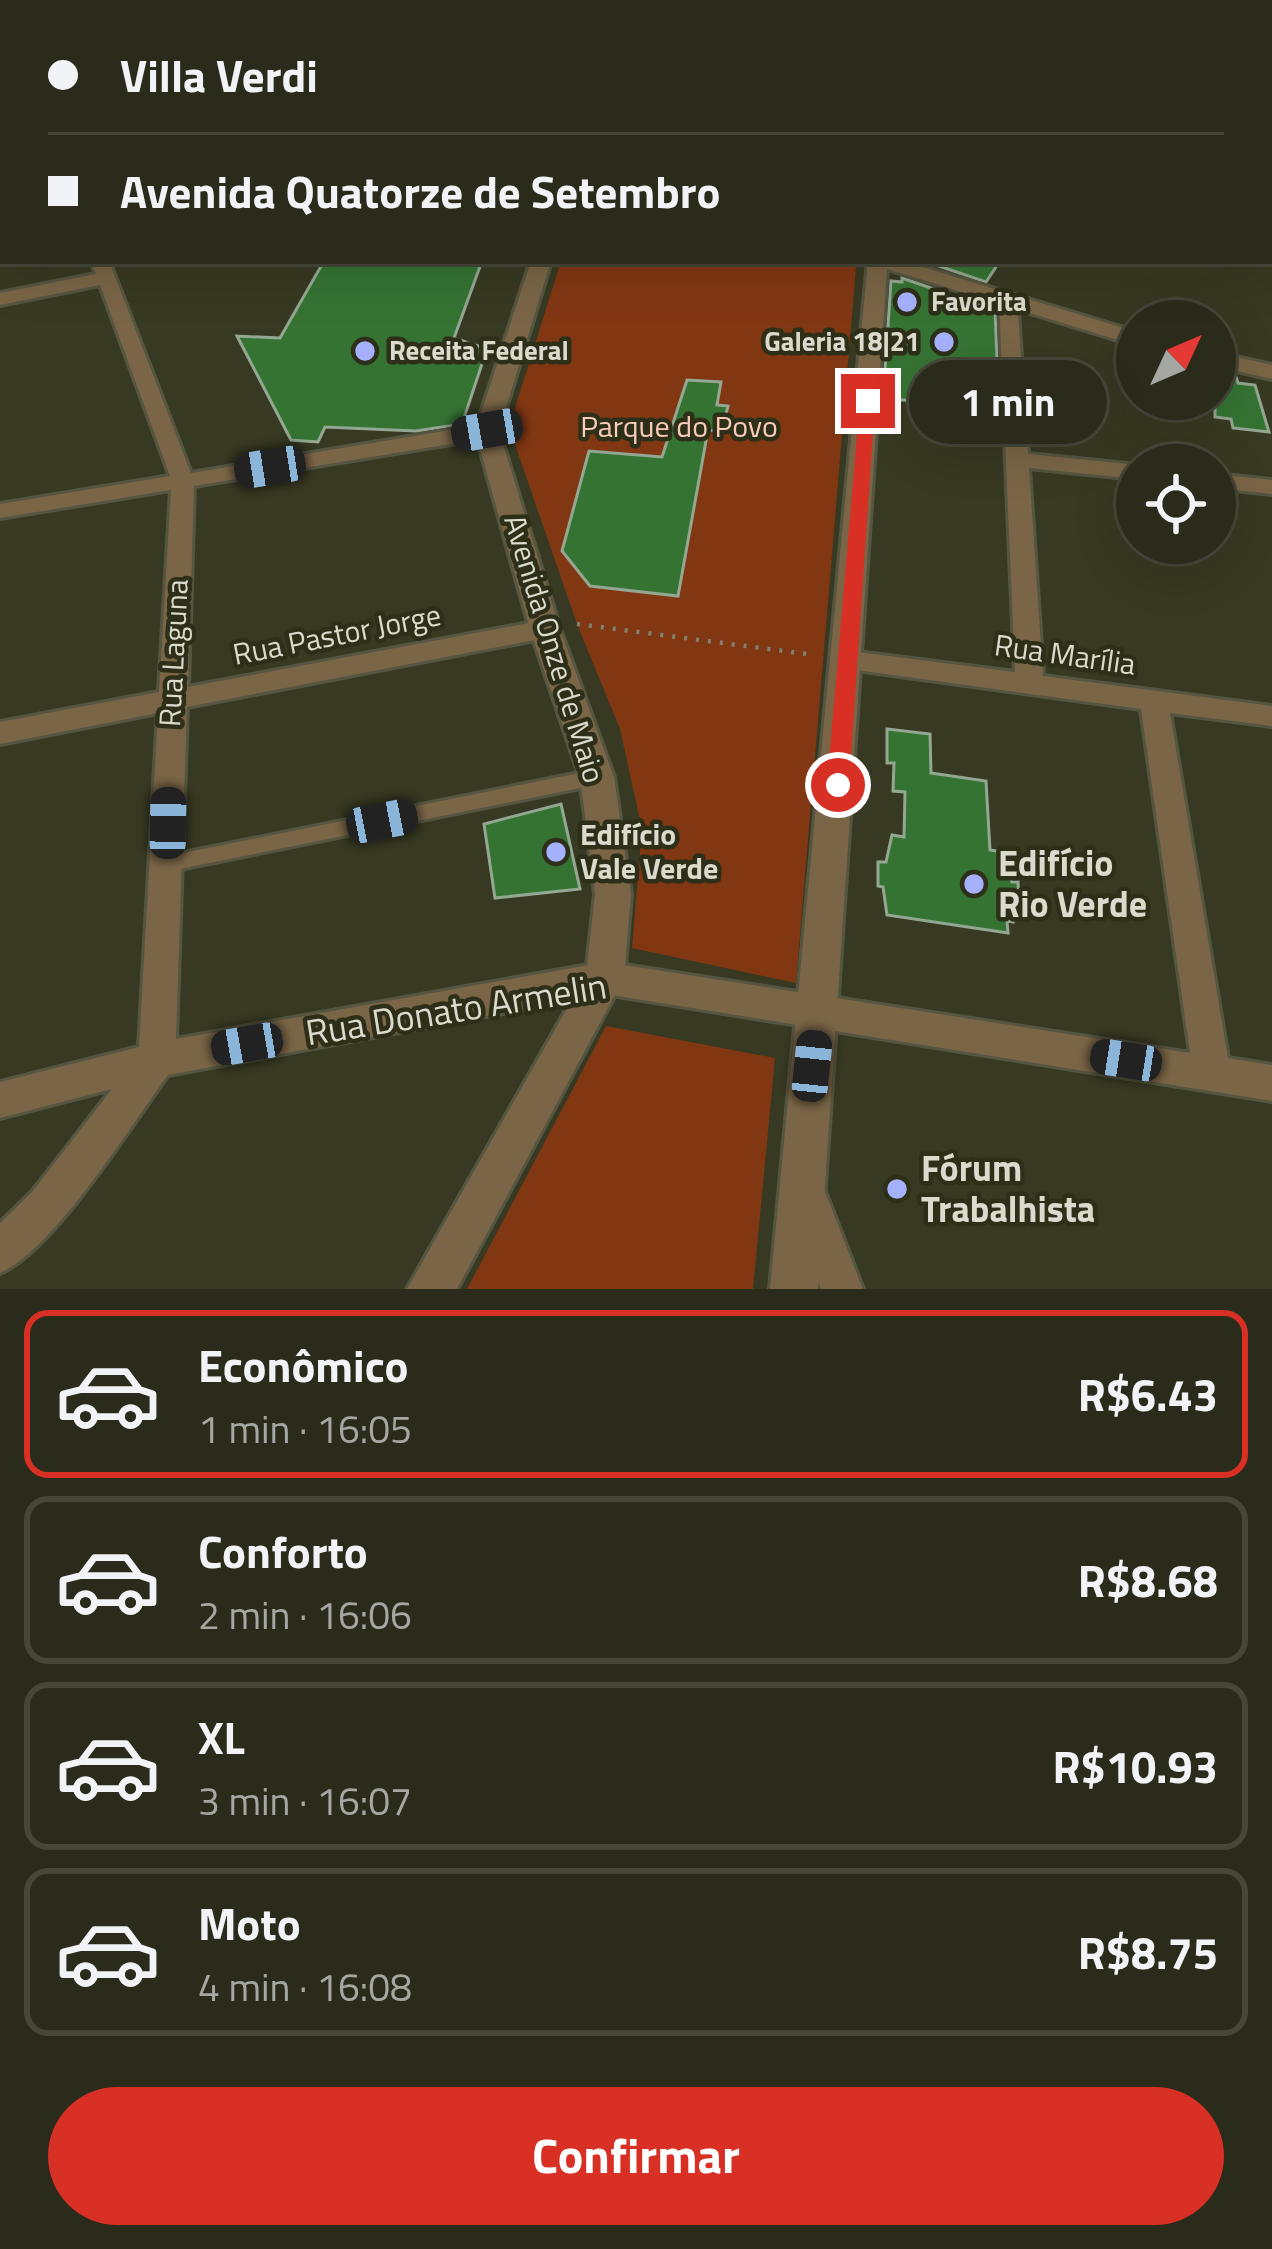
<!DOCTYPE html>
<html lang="pt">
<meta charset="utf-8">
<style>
:root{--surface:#2a2b1a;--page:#323323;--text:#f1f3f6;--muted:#a5a7a2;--line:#464739;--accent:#d93025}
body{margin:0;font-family:"Titillium Web",sans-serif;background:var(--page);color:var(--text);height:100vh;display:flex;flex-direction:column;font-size:45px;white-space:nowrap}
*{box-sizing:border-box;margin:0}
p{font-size:39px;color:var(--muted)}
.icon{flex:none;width:66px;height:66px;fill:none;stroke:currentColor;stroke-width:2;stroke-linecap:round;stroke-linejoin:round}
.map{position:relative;height:1289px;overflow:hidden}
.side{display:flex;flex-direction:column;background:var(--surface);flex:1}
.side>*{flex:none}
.top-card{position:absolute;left:0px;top:0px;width:1272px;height:264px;box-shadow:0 12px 48px #0002,0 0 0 3px var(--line);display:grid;align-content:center;height:264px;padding:0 48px;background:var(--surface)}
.needle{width:78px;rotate:46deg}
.buttons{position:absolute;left:1116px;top:300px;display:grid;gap:24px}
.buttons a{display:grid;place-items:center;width:120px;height:120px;border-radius:50%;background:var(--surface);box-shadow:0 12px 48px #0002,0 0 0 3px var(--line);font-size:60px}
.end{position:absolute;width:54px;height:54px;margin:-27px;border:15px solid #d93025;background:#fff;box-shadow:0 0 0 6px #fff}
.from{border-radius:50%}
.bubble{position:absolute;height:84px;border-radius:42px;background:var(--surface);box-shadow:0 12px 48px #0002,0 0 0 3px var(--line);font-size:39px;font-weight:700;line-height:84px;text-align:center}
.car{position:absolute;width:36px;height:72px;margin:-36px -18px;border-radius:15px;box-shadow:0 0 9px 3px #0007;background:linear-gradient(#222 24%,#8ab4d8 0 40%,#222 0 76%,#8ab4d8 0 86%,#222 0)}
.top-card b{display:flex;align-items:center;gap:42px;height:114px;font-size:45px}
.top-card b+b{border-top:3px solid var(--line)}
.top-card i{width:30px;height:30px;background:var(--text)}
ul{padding:21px 0 0;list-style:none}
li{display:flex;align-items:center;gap:36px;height:168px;margin:0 24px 18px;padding:0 24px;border:6px solid var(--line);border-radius:24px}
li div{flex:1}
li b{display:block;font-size:45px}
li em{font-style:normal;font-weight:700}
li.on{border-color:var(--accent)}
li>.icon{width:108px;height:108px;stroke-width:1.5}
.button{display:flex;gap:24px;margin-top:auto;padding:24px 48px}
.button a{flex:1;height:138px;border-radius:72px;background:var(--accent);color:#fff;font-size:48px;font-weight:700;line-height:138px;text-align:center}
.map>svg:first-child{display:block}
</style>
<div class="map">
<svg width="1272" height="1289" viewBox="0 0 1272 1289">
<rect width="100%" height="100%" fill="#383922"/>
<g fill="#823713">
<path d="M561,261H831L856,267L796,983L632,948L642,829L620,729L577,624L509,427Z"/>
<path d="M606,1026L775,1058L753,1289H467Z"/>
</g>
<g fill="#357333" stroke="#93a792" stroke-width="3">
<path d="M324,261H482L454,338L487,349L462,424L416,431L325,427L318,442L291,440L237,336L280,338Z"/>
<path d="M924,261H1000L986,282Z"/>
<path d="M902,278L995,310L997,360L973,359L980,404L883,399L891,281L902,282Z"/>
<path d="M1215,371L1236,377L1238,383L1255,385L1269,432L1233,428L1231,419L1215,417Z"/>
<path d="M687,380L721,382L717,405L728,406L721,432L708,430L678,596L590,586L562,551L589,451L662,457Z"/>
<path d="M1027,382L1088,390L1091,413L1029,406Z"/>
<path d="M887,729L930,734L931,773L986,781L990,850L1003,852L1012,882H1018L1019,904L1012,903L1013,922L1007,921L1008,933L887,915L883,887L878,886V862H886L892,835L904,837L905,792L893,791L894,763H887Z"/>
<path d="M561,804L580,889L495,898L484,824Z"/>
</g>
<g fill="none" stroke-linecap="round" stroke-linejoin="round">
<g stroke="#555641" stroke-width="21">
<path id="service" d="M167,864L597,777"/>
</g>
<g stroke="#555641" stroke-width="6">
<g id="minor">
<path d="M1227,0H1242L1245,3H1230Z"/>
<rect x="0" y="11" width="3" height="8"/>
<path d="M1269,14L1272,15V24L1269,23Z"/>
<rect x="1269" y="51" width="3" height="8"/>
<path d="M3,72V81L0,82V73Z"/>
<path d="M1269,74L1272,75V83L1269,82Z"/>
<rect x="1269" y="111" width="3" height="18"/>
<path d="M3,156V167L0,168V157Z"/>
<rect x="1269" y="168" width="3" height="10"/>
<path d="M91,261H109L191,473L487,424L498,431L487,438L194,486L188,687L545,620L558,629L545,638L187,707L176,1039L605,962L1190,1053L1141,709L849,669L835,660L849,651L1015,672L999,299L1008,293L1017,299L1028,454L1137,465V479L1029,468L1043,676L1272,706V726L1170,713L1228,1058L1272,1065V1101L605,994L168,1075C131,1125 54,1250 0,1273V1223L32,1192L112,1089L0,1118V1082L139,1047L158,713L0,744V722L159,692L171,490L0,518V504L170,476L100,285L0,305V293L96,274Z"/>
<path d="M1215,474L1272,480V494L1215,488Z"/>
<path d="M810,1183L824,1189L863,1289H821L790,1203L796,1189Z"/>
</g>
</g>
<g stroke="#555641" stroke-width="6">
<g id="tertiary">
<path d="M613,0H625L626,3H614Z"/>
<rect x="0" y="199" width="3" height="10"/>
<path d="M531,261H551L499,431L560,629L614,777L631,894L624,978L457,1289H407L586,975L595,894L580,777L530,629L475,431Z"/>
<path d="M868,261H903L1137,332V346L887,269L818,1289H770Z"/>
<path d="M1215,352L1272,365V379L1215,366Z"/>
</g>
</g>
<path stroke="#80816e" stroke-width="3" stroke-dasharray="1.5 4.5" stroke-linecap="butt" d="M681,3L709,0"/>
<path stroke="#80816e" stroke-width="4.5" stroke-dasharray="3 9" stroke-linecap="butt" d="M577,624L815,655"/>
<use href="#service" stroke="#7a6546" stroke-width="15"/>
<use href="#minor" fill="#7a6546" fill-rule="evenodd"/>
<use href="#tertiary" fill="#7a6546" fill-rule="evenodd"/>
</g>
<path fill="#d93025" d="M868,396L875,401L849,785L838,794L827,785L860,401Z"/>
<g fill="#a5b1fc" stroke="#2e2f18" stroke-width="4.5">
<circle cx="907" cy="302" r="12"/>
<circle cx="944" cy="342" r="12"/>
<circle cx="365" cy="351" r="12"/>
<circle cx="556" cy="852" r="12"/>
<circle cx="974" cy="884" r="12"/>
<circle cx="897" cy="1189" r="12"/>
</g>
<g text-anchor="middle" stroke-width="9" stroke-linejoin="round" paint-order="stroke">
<g font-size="27" font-weight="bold" fill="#dadbcd" stroke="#2e2f18" text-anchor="start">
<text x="931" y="311">Favorita</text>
<text x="920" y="351" text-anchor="end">Galeria 18|21</text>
<text x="389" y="360">Receita Federal</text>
</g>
<g font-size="30" fill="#f9cbb8" stroke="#2e2f18">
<text x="679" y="437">Parque do Povo</text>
</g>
<g font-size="30" fill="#dadbcd" stroke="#2e2f18">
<text transform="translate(337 635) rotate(-11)" y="10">Rua Pastor Jorge</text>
<text transform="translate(554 649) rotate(73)" y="10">Avenida Onze de Maio</text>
<text transform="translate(174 653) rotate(-87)" y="10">Rua Laguna</text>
<text transform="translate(1065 655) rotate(8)" y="10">Rua Marília</text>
</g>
<g font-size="30" font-weight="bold" fill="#dadbcd" stroke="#2e2f18" text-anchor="start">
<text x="580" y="845">Edifício<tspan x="580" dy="34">Vale Verde</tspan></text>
</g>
<g font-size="36" font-weight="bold" fill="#dadbcd" stroke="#2e2f18" text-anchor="start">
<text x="998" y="876">Edifício<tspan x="998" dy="41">Rio Verde</tspan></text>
<text x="921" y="1181">Fórum<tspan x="921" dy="41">Trabalhista</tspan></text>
</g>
<g font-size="36" fill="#dadbcd" stroke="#2e2f18">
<text transform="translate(456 1009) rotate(-9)" y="13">Rua Donato Armelin</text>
</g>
</g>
</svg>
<div class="buttons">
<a><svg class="needle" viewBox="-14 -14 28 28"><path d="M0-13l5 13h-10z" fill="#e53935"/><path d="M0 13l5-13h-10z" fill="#a5a7a2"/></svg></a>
<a><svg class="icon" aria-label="locate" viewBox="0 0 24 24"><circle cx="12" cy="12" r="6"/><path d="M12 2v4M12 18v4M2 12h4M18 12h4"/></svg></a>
</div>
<i class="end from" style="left:838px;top:785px"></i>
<i class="end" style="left:868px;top:401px"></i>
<div class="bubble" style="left:909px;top:360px;width:198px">1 min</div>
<i class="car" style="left:487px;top:430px;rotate:260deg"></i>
<i class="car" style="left:270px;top:467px;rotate:261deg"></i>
<i class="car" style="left:382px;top:821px;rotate:79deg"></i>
<i class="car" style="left:168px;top:823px;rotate:1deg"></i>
<i class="car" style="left:247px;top:1044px;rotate:260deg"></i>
<i class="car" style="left:1126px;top:1060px;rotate:279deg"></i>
<i class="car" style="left:812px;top:1066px;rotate:6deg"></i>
<div class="top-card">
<b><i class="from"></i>Villa Verdi</b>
<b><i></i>Avenida Quatorze de Setembro</b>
</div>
</div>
<section class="side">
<ul>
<li class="on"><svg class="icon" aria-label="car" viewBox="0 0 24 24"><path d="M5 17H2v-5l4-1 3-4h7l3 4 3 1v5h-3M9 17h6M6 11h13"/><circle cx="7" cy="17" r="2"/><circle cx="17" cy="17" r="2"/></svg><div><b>Econômico</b><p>1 min · 16:05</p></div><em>R$6.43</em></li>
<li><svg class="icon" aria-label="car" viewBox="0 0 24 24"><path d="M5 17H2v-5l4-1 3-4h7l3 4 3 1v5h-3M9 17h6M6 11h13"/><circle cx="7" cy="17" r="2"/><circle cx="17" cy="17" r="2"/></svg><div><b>Conforto</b><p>2 min · 16:06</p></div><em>R$8.68</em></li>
<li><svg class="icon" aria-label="car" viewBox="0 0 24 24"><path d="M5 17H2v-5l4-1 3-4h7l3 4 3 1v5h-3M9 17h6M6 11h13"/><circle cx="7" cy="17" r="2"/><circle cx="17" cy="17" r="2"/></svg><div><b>XL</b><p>3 min · 16:07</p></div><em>R$10.93</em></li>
<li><svg class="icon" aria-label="car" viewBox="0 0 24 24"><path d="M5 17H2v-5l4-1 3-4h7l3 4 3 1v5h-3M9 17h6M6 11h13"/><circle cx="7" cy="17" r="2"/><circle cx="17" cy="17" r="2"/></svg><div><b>Moto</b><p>4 min · 16:08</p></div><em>R$8.75</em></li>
</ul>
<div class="button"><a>Confirmar</a></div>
</section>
